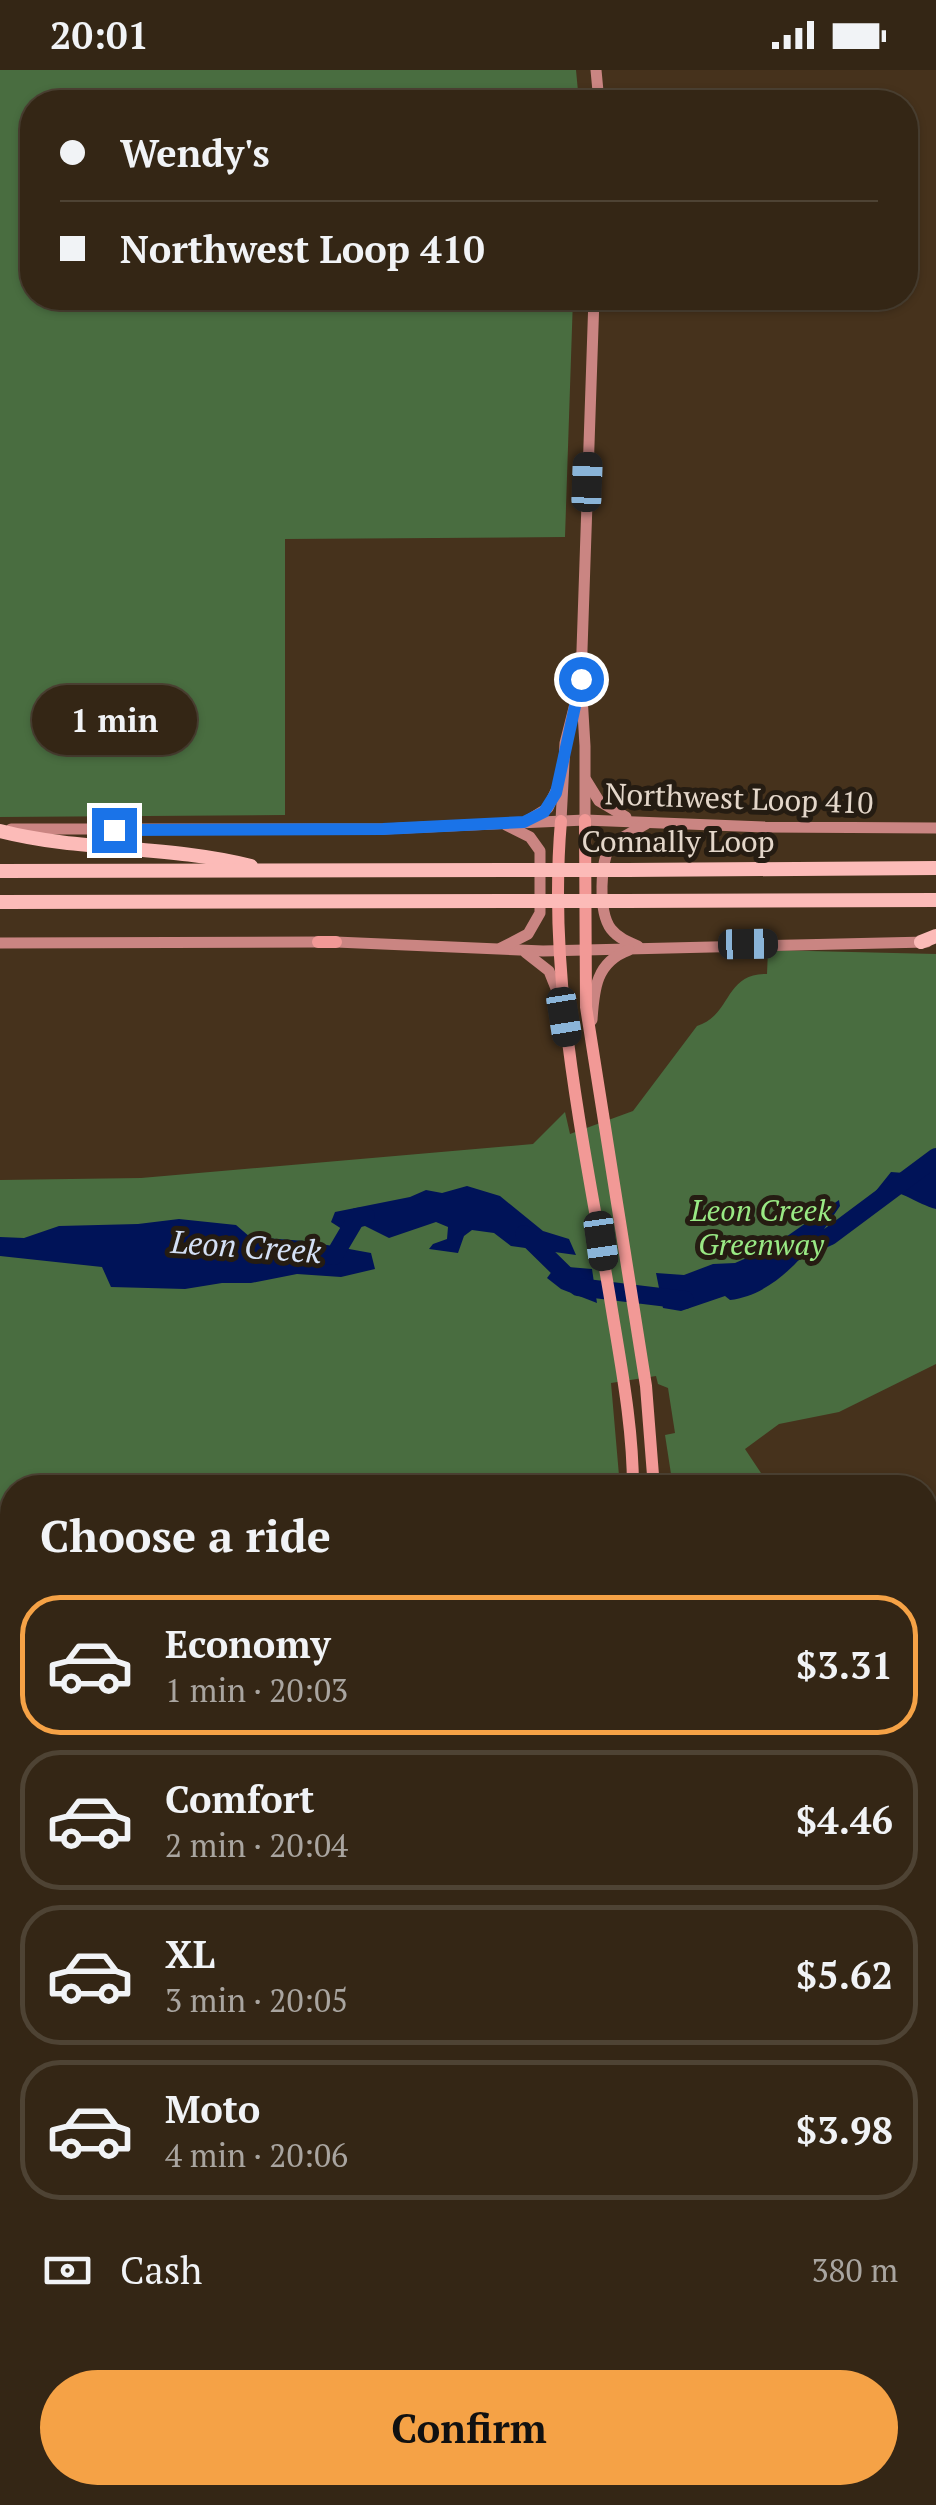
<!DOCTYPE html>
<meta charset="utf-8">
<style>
:root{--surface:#342615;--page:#3f3222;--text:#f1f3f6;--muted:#a9a5a0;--line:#4e4334;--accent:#f5a246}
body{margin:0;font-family:"PT Serif",serif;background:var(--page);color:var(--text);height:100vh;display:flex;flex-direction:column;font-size:38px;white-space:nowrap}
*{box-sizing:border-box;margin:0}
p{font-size:32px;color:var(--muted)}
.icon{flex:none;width:55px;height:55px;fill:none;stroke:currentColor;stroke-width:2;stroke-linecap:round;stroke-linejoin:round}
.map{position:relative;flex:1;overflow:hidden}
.details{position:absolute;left:0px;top:1405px;width:938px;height:1030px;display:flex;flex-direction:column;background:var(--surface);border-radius:40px 40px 0 0;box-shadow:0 2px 8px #0004,0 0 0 2px var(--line)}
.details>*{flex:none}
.guide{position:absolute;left:20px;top:20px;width:898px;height:220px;border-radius:40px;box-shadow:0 2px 8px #0004,0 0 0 2px var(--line);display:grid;align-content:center;height:220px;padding:0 40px;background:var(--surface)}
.end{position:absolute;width:45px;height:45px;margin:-22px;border:12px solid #1a73e8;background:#fff;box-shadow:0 0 0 5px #fff}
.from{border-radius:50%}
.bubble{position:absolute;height:70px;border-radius:35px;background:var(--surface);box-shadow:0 2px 8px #0004,0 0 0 2px var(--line);font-size:32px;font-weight:700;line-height:70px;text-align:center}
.car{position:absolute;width:30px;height:60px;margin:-30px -15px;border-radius:12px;box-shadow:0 0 8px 2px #0007;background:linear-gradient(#222 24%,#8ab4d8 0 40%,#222 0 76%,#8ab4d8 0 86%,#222 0)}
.guide b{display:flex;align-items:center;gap:35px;height:95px;font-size:38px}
.guide b+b{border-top:2px solid var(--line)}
.guide i{width:25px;height:25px;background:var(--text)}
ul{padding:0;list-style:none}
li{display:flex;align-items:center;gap:30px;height:140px;margin:0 20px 15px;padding:0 20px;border:5px solid var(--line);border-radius:40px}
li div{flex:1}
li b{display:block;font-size:38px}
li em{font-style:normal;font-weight:700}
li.on{border-color:var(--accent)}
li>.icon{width:90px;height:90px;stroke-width:1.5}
h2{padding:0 40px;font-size:45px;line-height:120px}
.pay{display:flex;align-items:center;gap:25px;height:110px;padding:0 40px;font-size:38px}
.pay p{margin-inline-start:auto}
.action{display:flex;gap:20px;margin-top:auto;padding:20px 40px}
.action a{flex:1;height:115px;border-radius:60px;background:var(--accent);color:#111;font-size:40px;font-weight:700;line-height:115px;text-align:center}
.status{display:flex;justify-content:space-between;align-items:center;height:70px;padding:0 50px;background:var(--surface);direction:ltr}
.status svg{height:28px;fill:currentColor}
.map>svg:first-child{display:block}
</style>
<div class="status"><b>20:01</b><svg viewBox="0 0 49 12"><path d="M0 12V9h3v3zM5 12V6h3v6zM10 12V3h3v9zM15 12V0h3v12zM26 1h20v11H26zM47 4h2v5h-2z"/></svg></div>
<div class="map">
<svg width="936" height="2435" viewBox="0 0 936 2435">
<rect width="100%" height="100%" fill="#46321c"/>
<g fill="#496d40">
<path d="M0,0H576L579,32H32V228H573L565,467L285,469V745L0,747Z"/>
<path d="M768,880L936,884V1294L839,1342L779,1354L745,1379L765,1409L748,1417H673L665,1365L675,1363L668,1318L658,1314L656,1306L611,1313L620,1417L12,1418V1529L0,1510V1110L141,1108L533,1074L565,1042L570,1064L633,1041L697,956C732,945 724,903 767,904Z"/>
<path d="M936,1646V1897L925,1916V1653Z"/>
<path d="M0,2170L12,2177V2325L0,2318Z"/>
<path d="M71,2422H327V2423L325,2435H64Z"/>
</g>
<g fill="#001358">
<path d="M936,1082V1139C913,1133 900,1117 875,1122L891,1102L904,1103Z"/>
<path d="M467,1116L500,1126L543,1161L569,1169L576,1185L511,1176L494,1163L472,1160L464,1166L458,1183L429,1179L433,1174L447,1169L448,1157L436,1152L389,1168L365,1156L345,1161L331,1152L335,1142L410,1127L426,1120L442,1123Z"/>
<path d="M839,1130L840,1136C814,1175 779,1224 730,1230L725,1226L681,1241L663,1238L656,1203L684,1205L713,1194L735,1193L770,1178Z"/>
<path d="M179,1149L236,1155L250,1167L305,1171L371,1183L375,1199L341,1207L297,1204L251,1213H222L185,1219L111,1217L102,1197L0,1186V1167L24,1168L59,1156L138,1154Z"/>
<path d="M556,1196L592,1199L597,1233L561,1219L547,1208Z"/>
</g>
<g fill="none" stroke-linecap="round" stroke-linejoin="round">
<g stroke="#001358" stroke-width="18">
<path d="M524,1164L578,1217L685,1230"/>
<path d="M795,1182L830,1166L936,1087"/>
<path d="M325,1185L334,1186L357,1147L366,1146"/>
</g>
<g stroke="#956967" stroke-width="8">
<path d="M925,2053L936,2034"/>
<path d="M925,2152L936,2158"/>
<path d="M925,2342L936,2349"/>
<path d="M711,2435L717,2422"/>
</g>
<g stroke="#956967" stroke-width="10">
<path d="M0,1644L12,1634"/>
<path d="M0,1667L12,1656"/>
<path d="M0,2143L12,2150"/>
<path d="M496,2422L570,2435"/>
<path d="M585,2422L622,2435"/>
</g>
<g stroke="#ca8582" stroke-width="11">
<path d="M596,0L599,32"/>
<path d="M586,710L599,731L626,747"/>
<path d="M585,750V676L581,609L594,228"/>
<path d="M527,751L548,738L559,714"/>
<path d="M561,751L565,673L578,622"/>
<path d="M11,759H383L585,750L765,757L936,758"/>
<path d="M336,872L543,881L927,872"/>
<path d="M0,873L318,872"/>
<path d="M638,876C628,872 618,868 611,859C598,842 600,791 611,774L646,754"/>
<path d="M501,878L528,864L540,843V781L530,767L506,755"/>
<path d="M526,883L549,901L561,931"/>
<path d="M592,950C594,919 596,892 629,880"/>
<path d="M471,2435L473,2422"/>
<path d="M494,2435L496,2422"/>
</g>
<g stroke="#f29996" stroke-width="12">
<path d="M585,750L586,937L646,1316L654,1418"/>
<path d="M561,751C547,911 584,1071 610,1228C620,1291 633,1354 633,1418"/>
<path d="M318,872H336"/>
<path d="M925,1565L936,1569"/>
<path d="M925,1583L936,1587"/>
</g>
<g stroke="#fcbbb8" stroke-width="14">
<path d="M0,761C82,782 169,775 251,796"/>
<path d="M627,800L936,798"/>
<path d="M0,801L516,800"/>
<path d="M624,831L936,830"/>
<path d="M0,832L517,831"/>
<path d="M921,872L936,866"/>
</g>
<g stroke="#fcbbb8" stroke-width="14">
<path d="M516,800H627"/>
<path d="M517,831H624"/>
</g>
</g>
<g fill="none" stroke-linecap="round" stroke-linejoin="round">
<path stroke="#1a73e8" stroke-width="12" d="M114,760L383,759L524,752L544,742L556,723L581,609"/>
</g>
<g text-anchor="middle" stroke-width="10" stroke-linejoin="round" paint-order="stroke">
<g font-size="30" fill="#e4d7ca" stroke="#251c12">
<text transform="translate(739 729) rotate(2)" y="10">Northwest Loop 410</text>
<text x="678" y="782">Connally Loop</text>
</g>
<g font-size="30" font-style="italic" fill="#99e984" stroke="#251c12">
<text x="761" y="1151">Leon Creek<tspan x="761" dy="34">Greenway</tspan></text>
</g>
<g font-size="32" font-style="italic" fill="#d4e0f5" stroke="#251c12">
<text transform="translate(246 1177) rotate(4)" y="11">Leon Creek</text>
</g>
</g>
</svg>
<i class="end from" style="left:581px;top:609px"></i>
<i class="end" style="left:114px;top:760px"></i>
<div class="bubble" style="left:32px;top:615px;width:165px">1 min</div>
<i class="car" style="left:587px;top:412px;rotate:2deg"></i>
<i class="car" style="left:748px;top:874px;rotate:89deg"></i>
<i class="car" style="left:564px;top:947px;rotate:171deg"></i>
<i class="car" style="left:601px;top:1171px;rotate:172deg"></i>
<div class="guide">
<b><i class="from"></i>Wendy's</b>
<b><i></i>Northwest Loop 410</b>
</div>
<section class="details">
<h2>Choose a ride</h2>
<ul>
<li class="on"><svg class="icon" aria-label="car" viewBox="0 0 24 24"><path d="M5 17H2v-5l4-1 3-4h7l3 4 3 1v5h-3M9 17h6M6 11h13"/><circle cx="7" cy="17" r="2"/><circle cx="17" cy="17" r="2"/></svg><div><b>Economy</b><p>1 min · 20:03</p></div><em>$3.31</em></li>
<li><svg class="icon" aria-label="car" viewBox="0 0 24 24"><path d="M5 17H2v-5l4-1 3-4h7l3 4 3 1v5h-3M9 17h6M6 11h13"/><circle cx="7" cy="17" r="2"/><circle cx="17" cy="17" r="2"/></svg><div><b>Comfort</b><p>2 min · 20:04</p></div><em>$4.46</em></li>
<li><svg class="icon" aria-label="car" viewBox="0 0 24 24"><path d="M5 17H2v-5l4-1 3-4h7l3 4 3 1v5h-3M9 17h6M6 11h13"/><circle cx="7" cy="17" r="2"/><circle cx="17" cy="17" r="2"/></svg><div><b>XL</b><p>3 min · 20:05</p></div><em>$5.62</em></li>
<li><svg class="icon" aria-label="car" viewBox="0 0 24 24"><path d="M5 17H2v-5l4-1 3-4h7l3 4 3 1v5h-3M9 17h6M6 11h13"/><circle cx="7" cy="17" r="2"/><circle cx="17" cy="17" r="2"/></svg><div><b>Moto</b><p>4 min · 20:06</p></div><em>$3.98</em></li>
</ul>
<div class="pay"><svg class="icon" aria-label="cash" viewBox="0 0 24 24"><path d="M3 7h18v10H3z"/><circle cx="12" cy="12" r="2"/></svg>Cash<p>380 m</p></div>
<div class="action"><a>Confirm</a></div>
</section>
</div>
